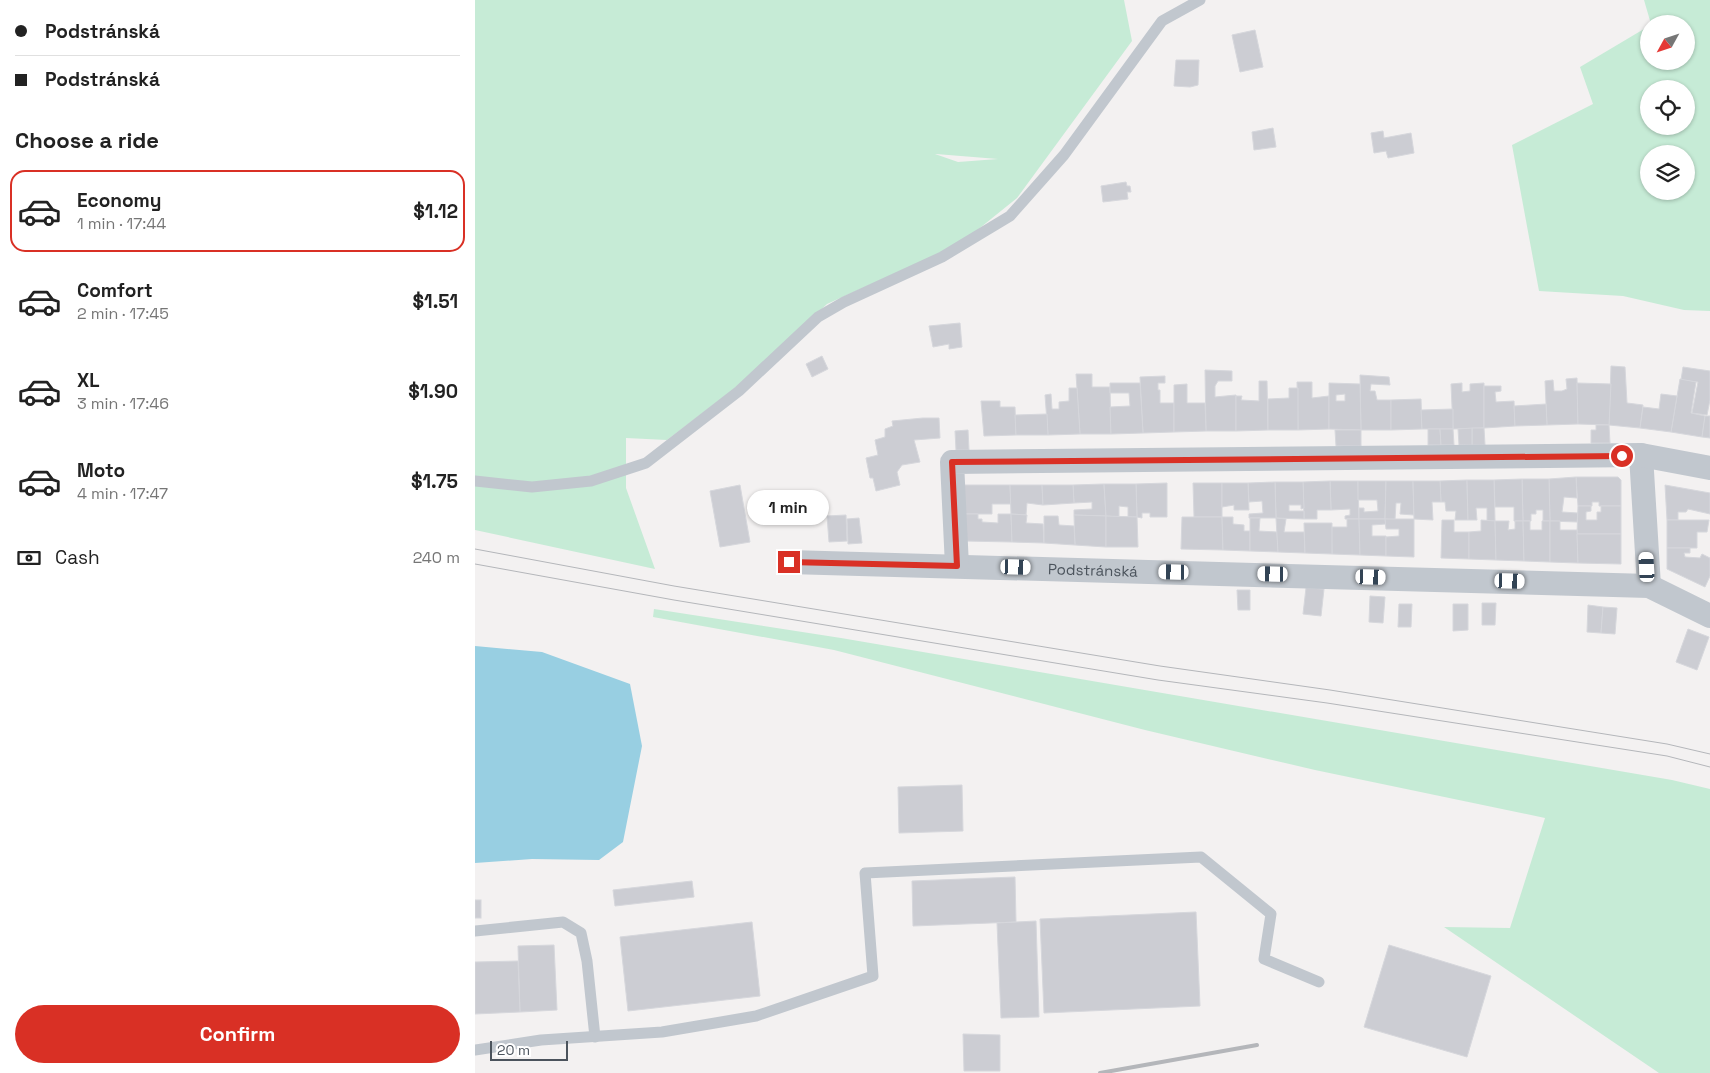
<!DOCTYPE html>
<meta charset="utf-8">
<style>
:root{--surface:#fff;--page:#f6f6f6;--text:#222;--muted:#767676;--line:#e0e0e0;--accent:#d93025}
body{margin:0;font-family:"Space Grotesk",sans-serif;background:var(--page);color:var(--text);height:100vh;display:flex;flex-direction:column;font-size:19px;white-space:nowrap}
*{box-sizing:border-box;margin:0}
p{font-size:16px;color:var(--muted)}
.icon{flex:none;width:28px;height:28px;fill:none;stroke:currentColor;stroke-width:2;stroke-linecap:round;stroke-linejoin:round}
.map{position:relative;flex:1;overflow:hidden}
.panel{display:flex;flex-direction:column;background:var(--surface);width:475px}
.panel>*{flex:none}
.banner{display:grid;align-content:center;height:110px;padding:0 15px;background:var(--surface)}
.needle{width:32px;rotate:230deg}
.buttons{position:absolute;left:1165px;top:15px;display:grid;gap:10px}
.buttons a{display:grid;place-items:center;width:55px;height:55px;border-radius:50%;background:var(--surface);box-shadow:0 1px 4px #0004;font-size:25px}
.scale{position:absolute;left:15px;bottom:12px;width:78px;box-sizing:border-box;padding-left:5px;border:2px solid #4b535c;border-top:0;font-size:14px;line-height:18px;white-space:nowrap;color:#4b535c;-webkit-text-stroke:4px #fff;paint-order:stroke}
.end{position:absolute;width:22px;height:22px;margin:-11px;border:6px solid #d93025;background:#fff;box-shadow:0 0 0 2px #fff}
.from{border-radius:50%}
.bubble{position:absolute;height:35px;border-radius:18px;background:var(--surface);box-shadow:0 1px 4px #0004;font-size:16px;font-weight:700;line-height:35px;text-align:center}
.car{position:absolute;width:15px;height:30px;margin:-15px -8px;border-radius:6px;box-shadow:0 0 4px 1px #0007;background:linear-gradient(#fff 24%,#345 0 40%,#fff 0 76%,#345 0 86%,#fff 0)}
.banner b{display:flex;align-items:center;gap:18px;height:48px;font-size:19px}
.banner b+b{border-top:1px solid var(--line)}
.banner i{width:12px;height:12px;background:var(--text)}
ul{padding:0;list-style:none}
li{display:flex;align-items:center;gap:15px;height:82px;margin:0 10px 8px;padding:0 5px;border:2px solid transparent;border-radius:15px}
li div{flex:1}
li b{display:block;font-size:19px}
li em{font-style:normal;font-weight:700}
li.selected{border-color:var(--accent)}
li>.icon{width:45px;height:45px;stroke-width:1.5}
h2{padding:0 15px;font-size:22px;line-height:60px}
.pay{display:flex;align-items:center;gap:12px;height:55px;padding:0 15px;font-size:19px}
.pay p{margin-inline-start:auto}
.action{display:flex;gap:10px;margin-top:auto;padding:10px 15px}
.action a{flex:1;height:58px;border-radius:30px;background:var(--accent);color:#fff;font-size:20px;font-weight:700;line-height:58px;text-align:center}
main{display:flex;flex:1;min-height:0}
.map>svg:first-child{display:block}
</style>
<main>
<section class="panel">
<div class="banner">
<b><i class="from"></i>Podstránská</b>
<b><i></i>Podstránská</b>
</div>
<h2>Choose a ride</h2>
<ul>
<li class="selected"><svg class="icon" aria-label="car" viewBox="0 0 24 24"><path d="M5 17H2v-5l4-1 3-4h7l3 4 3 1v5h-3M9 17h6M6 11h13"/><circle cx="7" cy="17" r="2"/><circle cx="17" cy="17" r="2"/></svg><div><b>Economy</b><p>1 min · 17:44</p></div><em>$1.12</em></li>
<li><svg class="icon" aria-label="car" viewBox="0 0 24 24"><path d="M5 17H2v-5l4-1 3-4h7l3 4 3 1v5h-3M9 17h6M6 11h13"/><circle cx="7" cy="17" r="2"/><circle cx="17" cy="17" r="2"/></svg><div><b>Comfort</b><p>2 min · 17:45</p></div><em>$1.51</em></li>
<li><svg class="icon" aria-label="car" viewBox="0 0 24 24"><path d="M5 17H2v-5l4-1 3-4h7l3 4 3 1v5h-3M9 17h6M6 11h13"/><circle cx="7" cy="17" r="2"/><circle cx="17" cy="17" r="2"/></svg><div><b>XL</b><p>3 min · 17:46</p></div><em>$1.90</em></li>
<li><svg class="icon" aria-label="car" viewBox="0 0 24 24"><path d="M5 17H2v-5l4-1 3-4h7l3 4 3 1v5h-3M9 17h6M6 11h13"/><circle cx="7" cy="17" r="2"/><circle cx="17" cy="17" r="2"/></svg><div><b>Moto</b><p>4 min · 17:47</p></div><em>$1.75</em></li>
</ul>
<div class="pay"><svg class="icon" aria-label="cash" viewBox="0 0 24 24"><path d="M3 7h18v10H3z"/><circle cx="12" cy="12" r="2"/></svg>Cash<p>240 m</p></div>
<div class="action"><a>Confirm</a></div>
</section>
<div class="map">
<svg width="1235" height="1073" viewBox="0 0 1235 1073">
<rect width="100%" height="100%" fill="#f3f1f1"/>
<g fill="#c6ebd6" fill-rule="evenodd">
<path d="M0,0H649L657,41L542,198L485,244L352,304L276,376L192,440L151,438V488L180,569L0,530ZM460,154H461L523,159L483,162Z"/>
<path d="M1169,0H1235V311L1209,310L1148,296L1064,291L1037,145L1118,104L1105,67L1174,26V61H1211V24H1176ZM1174,89H1211V126H1174ZM1174,154H1211V191H1174Z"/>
<path d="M179,609L366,638L1197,780L1235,789V1073H1184L969,927L1035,928L1070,818L840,770L670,730L359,650L178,617Z"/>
</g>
<path fill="#98cfe2" d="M0,646L67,652L155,684L167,746L148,842L124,860L57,859L0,863Z"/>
<g fill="#cccdd3" stroke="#d6d7dc" fill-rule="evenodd">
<path d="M780,30L788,67L765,72L757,35Z"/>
<path d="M701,60H724L723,85L715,87L699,86Z"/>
<path d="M798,128L801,147L779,150L777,132Z"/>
<path d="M908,131L909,138L936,133L939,153L913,158L911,151L899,153L896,133Z"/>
<path d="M651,182L652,186H655L656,192H652L653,199L628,202L626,186Z"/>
<path d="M485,323L487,347L474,349V344L458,347L454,326Z"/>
<path d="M347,356L353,369L337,377L331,364Z"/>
<path d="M1136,366L1150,367L1152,403L1168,405L1165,428L1134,425Z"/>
<path d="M1208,367L1235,371V400L1232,415L1217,413L1223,382L1206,380Z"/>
<path d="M730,370L757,371V381H743L740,386V397L761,395V431H731Z"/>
<path d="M601,374H617V387H635L636,434H605Z"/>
<path d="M885,375L914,377L915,385L896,384L895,391H900L902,400H916V430H886Z"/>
<path d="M690,376V383H683V390H685V403H699V432L668,433L665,377Z"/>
<path d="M1102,378L1103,424L1072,425L1070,381L1078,380L1079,391H1087L1092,389L1091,379Z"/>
<path d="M1205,379L1221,382L1216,413L1230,416L1227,437L1196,432Z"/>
<path d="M784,381H792L793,430L761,431V396H767L766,400L784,401Z"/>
<path d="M822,382H837V398L854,396V429L823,430Z"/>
<path d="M635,383H665L668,433L636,434L635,407L655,406L654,393H635Z"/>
<path d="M854,383L885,384L886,430L854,429ZM870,394V401H861V395Z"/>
<path d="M987,383V392L995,391V384L1009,383V428L978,429L976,384Z"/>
<path d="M1102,383L1136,384L1134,425L1103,424Z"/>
<path d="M712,384V403H730L731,431L699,432V385Z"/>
<path d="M1009,386H1026V391L1020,392L1021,402L1039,401L1040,426L1009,428Z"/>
<path d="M594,388H602L605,434L573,435L570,395L576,394L577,409H584V402L594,401Z"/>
<path d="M814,388H823V430H793V399L814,398Z"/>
<path d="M1186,394L1202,396L1196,432L1165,428L1168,407L1184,409Z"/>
<path d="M946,399L947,429L916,430V400Z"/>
<path d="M506,401H525V407H540L541,435L509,436Z"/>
<path d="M1071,404L1072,425L1040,426L1039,406Z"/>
<path d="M978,409V429H947L946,410Z"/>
<path d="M572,414L573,435H541L540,415Z"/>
<path d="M1230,416H1235V438L1227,437Z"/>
<path d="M448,418H464L465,438L439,440L445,462L427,465L422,472L425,485L401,491L398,478H395L391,458L403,455L400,440L410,437V429L418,426L417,421Z"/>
<path d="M1121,425H1134L1135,443H1116V430H1121Z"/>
<path d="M997,428H1009L1010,445H997Z"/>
<path d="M997,428V445H984L983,429Z"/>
<path d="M953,429H965L966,445H953Z"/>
<path d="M965,429H978L979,445H966Z"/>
<path d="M493,430L494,450H481L480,431Z"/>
<path d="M860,430H886V446H861Z"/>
<path d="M1101,477H1143L1146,480V506H1124V502H1117V506H1103Z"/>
<path d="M1101,477L1102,498L1089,497L1087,512L1103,513L1102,522L1075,521L1074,479Z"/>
<path d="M1047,479H1074L1075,521H1068V510H1061V514H1056V521H1048Z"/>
<path d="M1047,479L1048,521H1039V507H1020L1019,480Z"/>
<path d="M992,480L993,520H980L981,511H971L970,502H966L965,481Z"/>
<path d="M992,480H1019L1020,521H1012V508H1001L1002,520H993Z"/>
<path d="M855,481H883L884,519H870V516L875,515V509L856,510Z"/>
<path d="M855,481L856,510H842V519H829L828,482Z"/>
<path d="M883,481H911L910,519H884V508H889V512L903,511L902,500H883Z"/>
<path d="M911,481H938L939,515L925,514L926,503H921L920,520L910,519Z"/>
<path d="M938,481H965L966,502H957L958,520L939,519Z"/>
<path d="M800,482H828L829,508L826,509V505H814V511H829V519L801,518Z"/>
<path d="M800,482L801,518H774V514L788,513L787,501L774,502L773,483Z"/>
<path d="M692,483V517H675V513H667V518L662,517L661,484Z"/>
<path d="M718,483H747V517H719Z"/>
<path d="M747,483H773L774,510H759V505L747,507Z"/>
<path d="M629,484L631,516L599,515V510L617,509V502L599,503L598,485Z"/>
<path d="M629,484H661L662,517H653V507L644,506V517L631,516Z"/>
<path d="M265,485L275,542L245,547L235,491Z"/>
<path d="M488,485H535L536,504H517V514H488Z"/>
<path d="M535,485H567L568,505L552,503L551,515L536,514Z"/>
<path d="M567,485H598L599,503L568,505Z"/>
<path d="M1190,485L1235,493V514L1213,509L1211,512H1203V520H1192Z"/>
<path d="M1103,506H1116V511L1111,512V520H1122V512H1126V506H1146V534H1102Z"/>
<path d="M488,514H503V519H507V522L523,523V514H536L537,542L490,541Z"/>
<path d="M536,514L552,515L551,523L568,524L569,543L537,542Z"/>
<path d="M371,515L372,541L354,542L352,516Z"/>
<path d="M599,515L631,516V547L600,545Z"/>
<path d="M569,516H583L584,525L599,526L600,545L569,543Z"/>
<path d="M631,516L662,517L663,547H631Z"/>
<path d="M707,517H747L748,550L706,549Z"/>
<path d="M747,517H758V524L769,525V531H775V551L748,550Z"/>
<path d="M384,518L387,543L373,544L372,519Z"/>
<path d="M775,518H785L784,531L802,532L803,552L775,551Z"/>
<path d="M801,518L811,519L809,532H829L830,553L803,552Z"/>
<path d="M872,519H884L885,555L857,554L856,527H872Z"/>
<path d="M884,519H910L911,524L897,525V536H911V556L885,555Z"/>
<path d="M910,519H939V557L911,556V537L924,536V529H911Z"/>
<path d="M967,520H979V532H994V559L966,558Z"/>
<path d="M1006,520L1020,521L1021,560L994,559V532L1006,531Z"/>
<path d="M1192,520H1234L1232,532H1222V548H1192Z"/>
<path d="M1020,521H1034L1033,530L1040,529V521H1048L1049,561L1021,560Z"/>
<path d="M1048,521H1055V530H1067V521H1075V562L1049,561Z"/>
<path d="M1075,521H1085V530H1102L1103,563L1075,562Z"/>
<path d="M829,523H857V554L830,553Z"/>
<path d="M1102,534H1146V564L1103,563Z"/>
<path d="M1192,548H1215V553H1209L1210,557L1225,558L1227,554L1235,558V576L1230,587L1192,569Z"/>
<path d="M831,588L849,589L846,616L828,614Z"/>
<path d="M762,590H775V610H763Z"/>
<path d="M895,596L910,597L908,623L894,622Z"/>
<path d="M1007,603H1021L1020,625H1007Z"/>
<path d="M924,604H937L936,627H923Z"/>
<path d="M978,604H993V630L978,631Z"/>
<path d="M1113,605L1128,607L1126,633L1112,632Z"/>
<path d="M1128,607L1142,608L1140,634L1126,633Z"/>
<path d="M1213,629L1234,637L1222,670L1201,662Z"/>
<path d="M487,785L488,831L424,833L423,787Z"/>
<path d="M540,877L541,922L438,926L437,881Z"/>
<path d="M217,881L219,897L140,906L138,890Z"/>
<rect x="0" y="900" width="6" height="18"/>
<path d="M721,912L725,1006L569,1013L565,919Z"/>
<path d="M561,921L564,1017L526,1018L522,923Z"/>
<path d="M277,922L285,996L153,1011L145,937Z"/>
<path d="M79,945L82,1010L45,1012L43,946Z"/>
<path d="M914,945L1016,976L992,1057L889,1027Z"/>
<path d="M43,961L45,1012L0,1014V962Z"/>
<path d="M488,1034L525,1035V1071H489Z"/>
</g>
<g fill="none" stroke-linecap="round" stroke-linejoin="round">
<g stroke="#c1c7ce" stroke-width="11">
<path d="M0,481L57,487L116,481L171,463L264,391L343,317L369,302L467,257L535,216L589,155L687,21L725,0"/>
<path d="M0,931L88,922L106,933L112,961L120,1037"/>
<path d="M0,1050L66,1040L187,1032L281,1016L398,976L390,873L726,857L796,914L789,959L844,982"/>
</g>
<g stroke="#c1c7ce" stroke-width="24">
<path d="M1166,455L1174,586"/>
<path id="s1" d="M314,562L1174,586L1235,616"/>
<path d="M482,566L477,462L1166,455L1235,468"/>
</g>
<g stroke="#b4b6ba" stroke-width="1">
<path d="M0,549L199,586L685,666L855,690L1192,744L1235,754"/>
<path d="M0,564L199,600L683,680L852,703L1192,756L1235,767"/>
</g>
<path stroke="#b4b6ba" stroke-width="4" d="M625,1073L782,1045"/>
</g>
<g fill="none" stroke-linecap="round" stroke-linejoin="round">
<path stroke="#d93025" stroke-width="6" d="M314,562L482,566L477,462L1147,456"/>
</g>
<g text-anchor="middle" stroke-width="5" stroke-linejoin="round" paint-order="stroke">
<g font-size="15" fill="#4b535c" stroke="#fff">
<text dy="5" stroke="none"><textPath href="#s1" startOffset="304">Podstránská</textPath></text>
</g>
</g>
</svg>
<div class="buttons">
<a><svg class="needle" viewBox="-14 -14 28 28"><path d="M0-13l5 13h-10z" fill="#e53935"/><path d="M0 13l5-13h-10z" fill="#767676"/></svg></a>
<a><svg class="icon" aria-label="locate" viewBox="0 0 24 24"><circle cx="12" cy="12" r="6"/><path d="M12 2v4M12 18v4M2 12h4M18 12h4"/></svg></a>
<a><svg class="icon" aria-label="layers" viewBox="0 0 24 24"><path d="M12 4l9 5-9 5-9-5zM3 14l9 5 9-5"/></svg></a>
</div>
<div class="scale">20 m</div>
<i class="end from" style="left:1147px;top:456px"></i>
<i class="end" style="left:314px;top:562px"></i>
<div class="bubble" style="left:272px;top:490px;width:82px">1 min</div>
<i class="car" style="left:541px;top:567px;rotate:92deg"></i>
<i class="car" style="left:1172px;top:567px;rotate:357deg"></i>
<i class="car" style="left:699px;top:572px;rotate:271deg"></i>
<i class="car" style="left:798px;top:574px;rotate:271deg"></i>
<i class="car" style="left:896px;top:577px;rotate:92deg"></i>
<i class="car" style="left:1035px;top:581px;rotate:92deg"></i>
</div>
</main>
